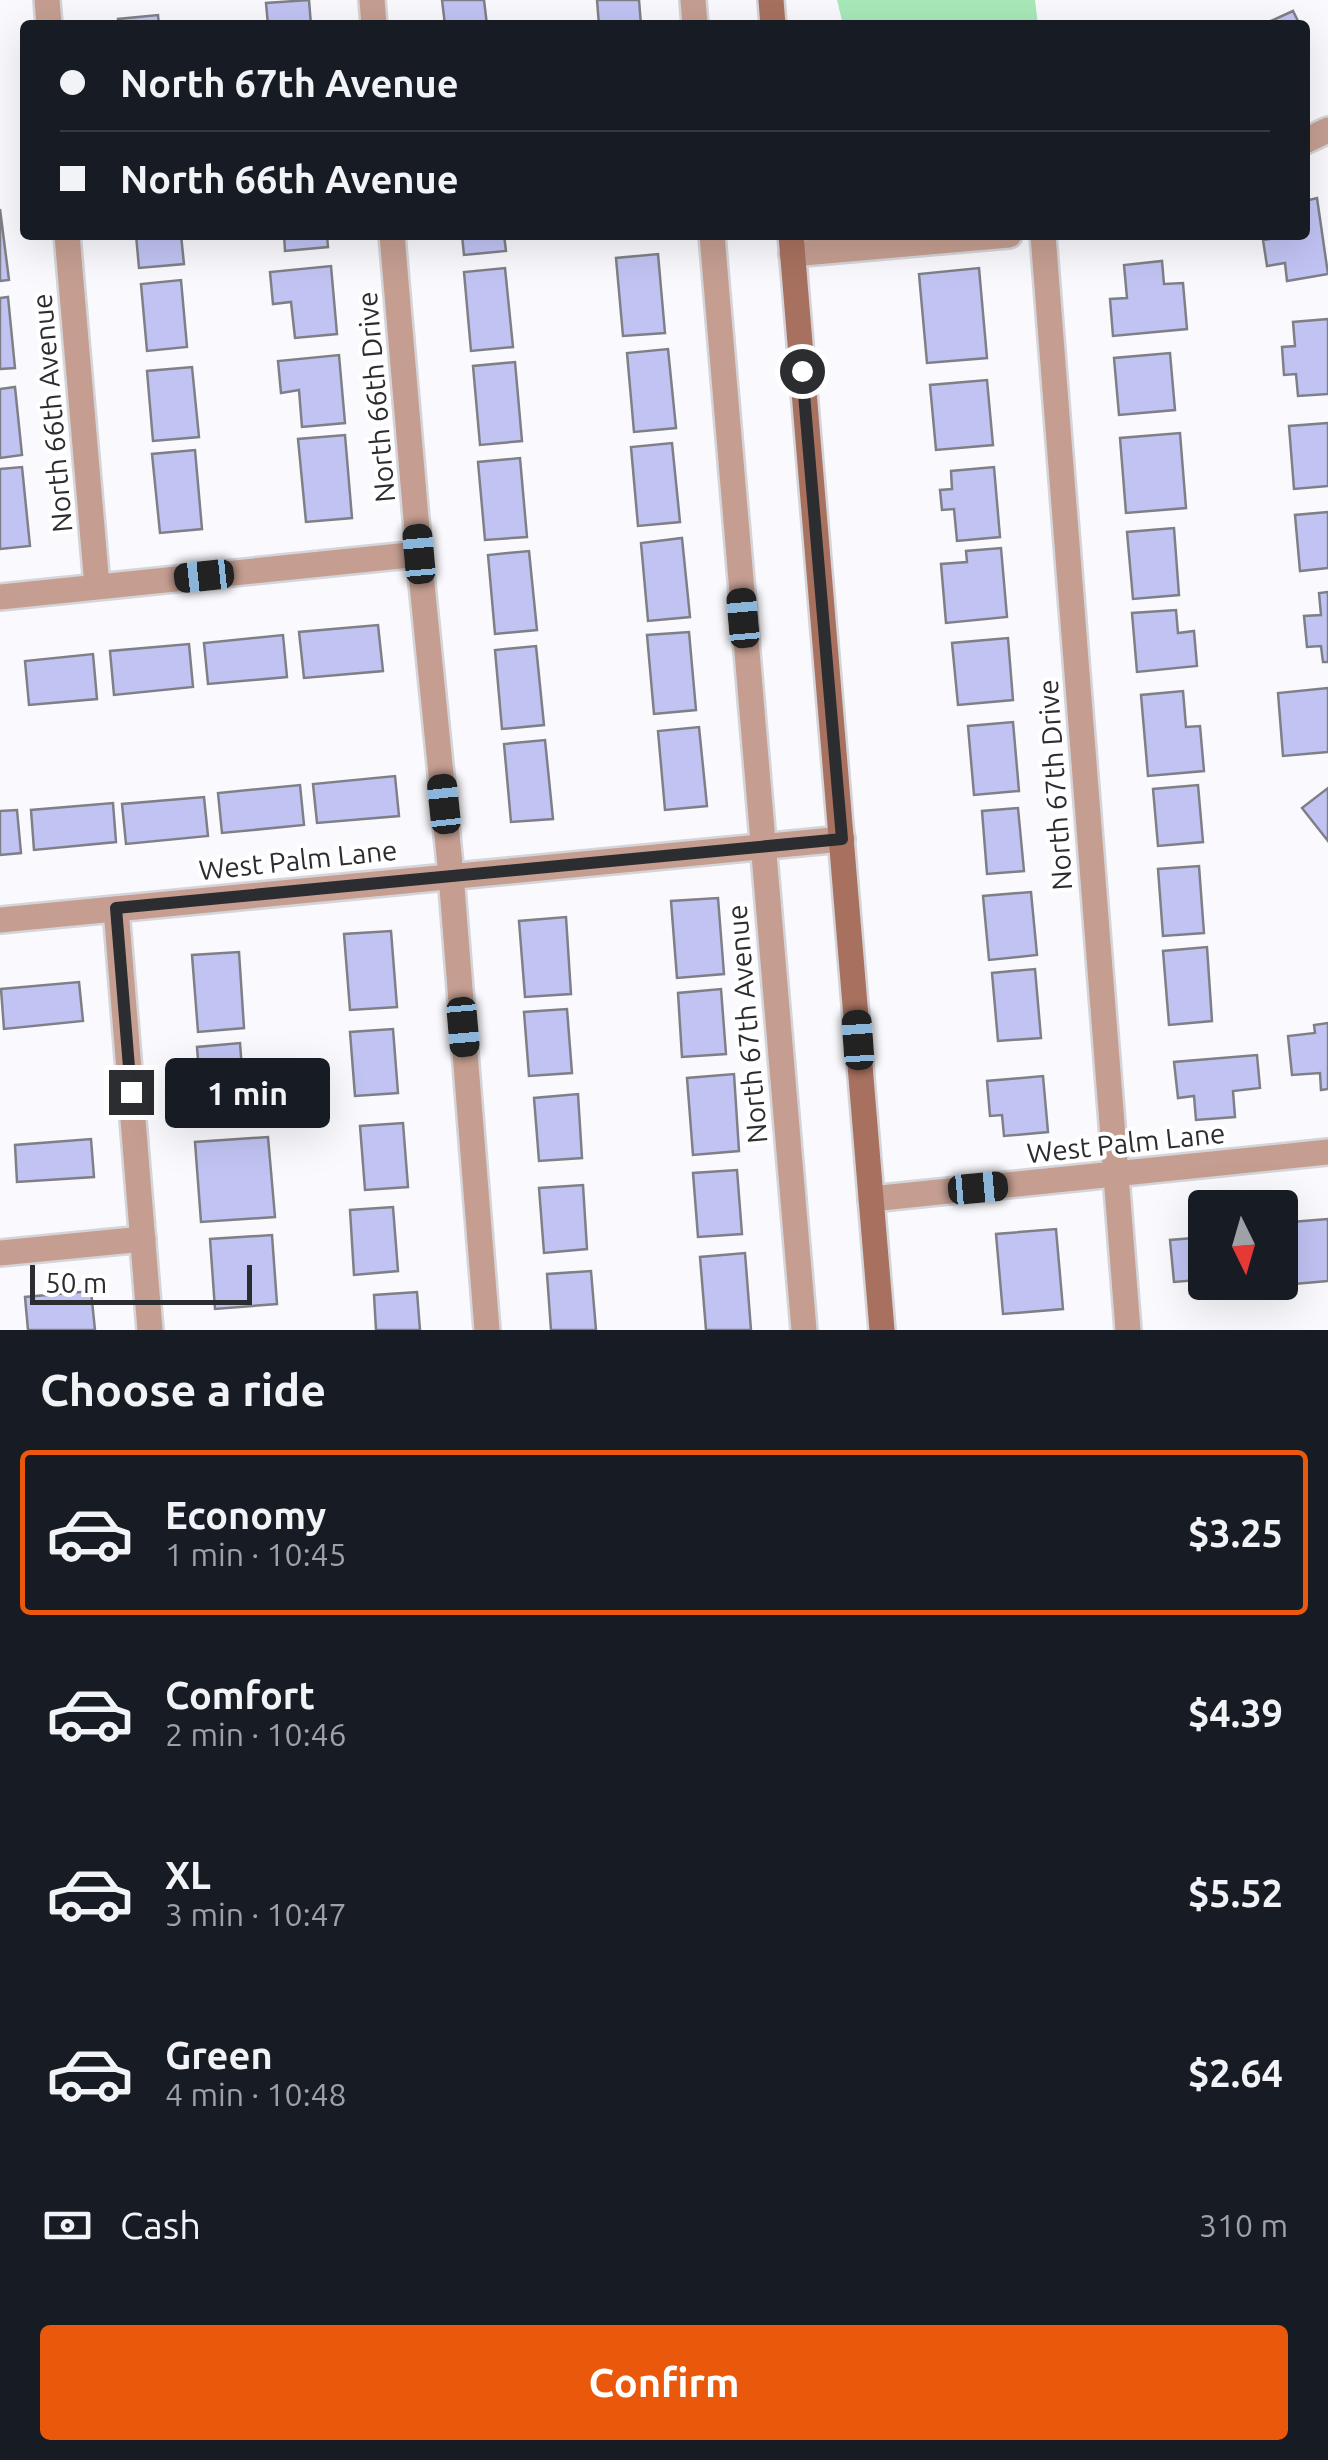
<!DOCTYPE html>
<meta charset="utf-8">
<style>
:root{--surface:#171b24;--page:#242831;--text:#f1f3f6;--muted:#9ea1a6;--line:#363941;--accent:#ea580c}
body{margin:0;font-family:Ubuntu,sans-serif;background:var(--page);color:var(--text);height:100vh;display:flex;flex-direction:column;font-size:38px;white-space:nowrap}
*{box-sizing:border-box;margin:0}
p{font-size:32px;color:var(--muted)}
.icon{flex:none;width:55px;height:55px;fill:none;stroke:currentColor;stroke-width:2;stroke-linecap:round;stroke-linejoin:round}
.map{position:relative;height:1330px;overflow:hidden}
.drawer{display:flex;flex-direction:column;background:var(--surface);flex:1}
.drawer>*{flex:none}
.guide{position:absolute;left:20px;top:20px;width:1290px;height:220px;border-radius:10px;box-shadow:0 10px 40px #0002;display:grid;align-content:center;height:220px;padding:0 40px;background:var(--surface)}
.needle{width:65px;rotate:175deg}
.controls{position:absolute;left:1188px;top:1190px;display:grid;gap:20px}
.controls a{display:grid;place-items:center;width:110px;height:110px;border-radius:10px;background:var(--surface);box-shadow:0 10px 40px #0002;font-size:50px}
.scale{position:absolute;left:30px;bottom:25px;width:222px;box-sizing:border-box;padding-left:10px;border:5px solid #2c2d30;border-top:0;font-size:28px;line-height:35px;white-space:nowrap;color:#2c2d30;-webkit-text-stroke:8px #fff;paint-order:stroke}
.end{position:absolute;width:45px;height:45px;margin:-22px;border:12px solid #2c2d30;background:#fff;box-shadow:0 0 0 5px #fff}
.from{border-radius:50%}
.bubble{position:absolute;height:70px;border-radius:10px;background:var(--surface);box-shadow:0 10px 40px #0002;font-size:32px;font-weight:700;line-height:70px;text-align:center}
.car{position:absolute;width:30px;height:60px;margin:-30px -15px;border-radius:12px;box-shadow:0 0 8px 2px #0007;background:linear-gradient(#222 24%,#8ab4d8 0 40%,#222 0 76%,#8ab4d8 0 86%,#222 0)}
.guide b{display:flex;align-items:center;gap:35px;height:95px;font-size:38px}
.guide b+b{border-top:2px solid var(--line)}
.guide i{width:25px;height:25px;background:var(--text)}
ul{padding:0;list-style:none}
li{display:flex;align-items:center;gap:30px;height:165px;margin:0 20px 15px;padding:0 20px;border:5px solid transparent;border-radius:10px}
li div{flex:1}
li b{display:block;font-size:38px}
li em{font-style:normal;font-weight:700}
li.on{border-color:var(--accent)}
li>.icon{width:90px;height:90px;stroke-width:1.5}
h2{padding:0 40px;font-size:45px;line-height:120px}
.pay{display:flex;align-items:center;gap:25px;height:110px;padding:0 40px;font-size:38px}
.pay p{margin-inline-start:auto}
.cta{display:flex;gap:20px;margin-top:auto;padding:20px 40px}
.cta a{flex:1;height:115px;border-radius:10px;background:var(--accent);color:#fff;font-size:40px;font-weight:700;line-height:115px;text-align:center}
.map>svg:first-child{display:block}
</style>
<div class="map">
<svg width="1328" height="1330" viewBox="0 0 1328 1330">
<rect width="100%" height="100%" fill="#fafafe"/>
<path fill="#a8e9b9" d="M837,0H1035L1038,25H843Z"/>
<g fill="#c1c4f3" stroke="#7f7f87" stroke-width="2.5">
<path d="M309,0L311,25H268L266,3Z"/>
<path d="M442,0H484L487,25H445Z"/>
<path d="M597,0H639L641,25H599Z"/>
<path d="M1293,11L1300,25H1262Z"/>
<path d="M158,15L159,25H118V19Z"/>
<path d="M1317,198L1328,274L1287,281L1285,263L1267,266L1263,240L1277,238L1276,235H1305V201Z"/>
<path d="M0,209L9,280L0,281Z"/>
<path d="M136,235H181L184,264L139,268Z"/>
<path d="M284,235H327L328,247L285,251Z"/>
<path d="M462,235H504L506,251L464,255Z"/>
<path d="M658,254L665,333L623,336L616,258Z"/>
<path d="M1162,261L1164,284L1183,283L1187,329L1113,336L1110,299L1127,298L1124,265Z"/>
<path d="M331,266L337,334L295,338L291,302L273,304L270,272Z"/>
<path d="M505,268L513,347L471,351L464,272Z"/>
<path d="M979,268L987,358L927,363L919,274Z"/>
<path d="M181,280L187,347L147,351L141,284Z"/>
<path d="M8,297L15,368L0,369V298Z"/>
<path d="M1328,319V394L1298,396L1296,374L1284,375L1282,347L1295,346L1293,322Z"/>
<path d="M668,349L676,428L634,432L627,353Z"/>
<path d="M1170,353L1175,410L1119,415L1114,358Z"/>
<path d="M339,355L345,423L302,427L299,390L281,393L278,361Z"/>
<path d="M515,362L522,441L480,445L473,366Z"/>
<path d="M192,367L199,437L153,441L147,371Z"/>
<path d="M987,380L993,445L936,450L930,385Z"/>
<path d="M15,387L22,455L0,458V389Z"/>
<path d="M1328,423V486L1294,489L1289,426Z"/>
<path d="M1180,433L1186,508L1126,513L1120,438Z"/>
<path d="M345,435L352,518L306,522L298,439Z"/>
<path d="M672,443L680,522L638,526L631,447Z"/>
<path d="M195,450L202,529L160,533L152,454Z"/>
<path d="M520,458L527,537L485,540L478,462Z"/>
<path d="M22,467L30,546L0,549V469Z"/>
<path d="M994,467L1000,537L957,541L954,509L942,510L940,490L952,489L951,471Z"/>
<path d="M1328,512V568L1300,571L1295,515Z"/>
<path d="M1174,528L1179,595L1133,599L1127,532Z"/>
<path d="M682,538L690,617L648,621L641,543Z"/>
<path d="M1001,548L1007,617L946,623L941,564L967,562L966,551Z"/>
<path d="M529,551L537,630L495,634L488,555Z"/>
<path d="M1328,592V662H1323L1321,646L1307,647L1304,616L1321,615L1319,593Z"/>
<path d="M1176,610L1178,633L1194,631L1197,666L1137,672L1132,613Z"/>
<path d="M378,625L383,671L304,678L299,632Z"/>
<path d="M689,632L696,710L654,714L647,635Z"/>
<path d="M283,635L287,677L208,684L204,643Z"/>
<path d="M1008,638L1013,700L958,705L952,643Z"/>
<path d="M189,644L193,687L114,695L110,651Z"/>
<path d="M536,646L544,725L502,729L495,650Z"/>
<path d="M93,654L97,699L29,705L25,661Z"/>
<path d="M1328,688V752L1283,756L1278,693Z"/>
<path d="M1183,691L1186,727L1200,726L1204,771L1148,776L1141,695Z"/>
<path d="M1013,722L1019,791L974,795L968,726Z"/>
<path d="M699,727L707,806L665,810L658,731Z"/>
<path d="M545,740L553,819L511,822L504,744Z"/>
<path d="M395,776L399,816L317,823L313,784Z"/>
<path d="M300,785L304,825L222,833L218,793Z"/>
<path d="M1198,785L1203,842L1158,846L1153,789Z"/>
<path d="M1328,788V841L1302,808Z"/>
<path d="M204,797L208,836L126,844L122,804Z"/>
<path d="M113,803L116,842L34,850L31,810Z"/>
<path d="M1018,808L1024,871L987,874L982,811Z"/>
<path d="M17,810L21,853L0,855V811Z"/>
<path d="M1199,866L1204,933L1163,936L1158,869Z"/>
<path d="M1031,892L1037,955L989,960L983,896Z"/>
<path d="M718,898L724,974L677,978L671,901Z"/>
<path d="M566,917L571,994L525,997L519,921Z"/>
<path d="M391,931L397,1007L350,1010L344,934Z"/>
<path d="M1207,947L1212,1021L1169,1025L1163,951Z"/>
<path d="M239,952L244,1028L198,1032L192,955Z"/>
<path d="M1035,969L1041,1038L998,1041L992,973Z"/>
<path d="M79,982L83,1021L4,1029L1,989Z"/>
<path d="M721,989L726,1054L682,1057L678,993Z"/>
<path d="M567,1009L572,1073L529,1076L524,1012Z"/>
<path d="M1328,1023V1089L1321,1090L1320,1073L1292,1075L1288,1036L1315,1033L1314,1025Z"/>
<path d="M393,1029L398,1093L355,1096L350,1032Z"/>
<path d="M240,1043L245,1108L202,1111L197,1047Z"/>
<path d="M1257,1055L1260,1088L1233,1091L1235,1117L1196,1120L1194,1096L1178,1098L1174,1062Z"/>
<path d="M734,1074L739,1151L693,1155L687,1078Z"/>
<path d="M1043,1076L1048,1132L1004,1136L1002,1115L990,1116L987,1081Z"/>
<path d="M578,1094L582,1158L539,1161L534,1098Z"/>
<path d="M403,1123L408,1187L365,1190L360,1126Z"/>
<path d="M268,1137L275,1217L201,1222L195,1142Z"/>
<path d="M91,1139L94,1177L17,1182L15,1145Z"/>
<path d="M737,1170L742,1234L698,1237L693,1173Z"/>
<path d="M583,1185L587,1249L544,1253L539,1188Z"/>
<path d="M393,1207L398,1271L354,1275L350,1210Z"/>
<path d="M1328,1219V1281L1272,1286V1282H1280V1223Z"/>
<path d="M1056,1229L1063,1309L1003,1314L996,1234Z"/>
<path d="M272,1235L277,1304L215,1309L210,1239Z"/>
<path d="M1205,1237V1282H1228L1229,1293L1199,1295L1198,1280L1174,1282L1170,1240Z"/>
<path d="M745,1253L751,1330H706L700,1257Z"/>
<path d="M591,1271L596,1330H551L547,1274Z"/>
<path d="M91,1291L95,1330H28L25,1297Z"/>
<path d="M417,1292L420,1330H376L374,1295Z"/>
</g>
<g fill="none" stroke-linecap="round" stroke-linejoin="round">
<g stroke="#d5d5d9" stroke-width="30">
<g id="street">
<path d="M47,0L49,25"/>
<path d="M372,0L374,25"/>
<path d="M693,0L695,25"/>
<path d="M1305,141L1328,130"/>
<path d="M67,235L97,586"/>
<path d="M392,235L419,554L451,875L487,1330"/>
<path d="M712,235L804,1330"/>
<path d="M1043,235L1128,1330"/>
<path d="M792,254L1009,235"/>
<path d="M0,597L419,554"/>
<path d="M116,909L150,1330"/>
<path d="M0,920L842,839"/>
<path d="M871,1199L1328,1152"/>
<path d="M0,1253L143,1239"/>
</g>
</g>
<g stroke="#d5d5d9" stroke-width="30">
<g id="secondary">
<path d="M771,0L773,25"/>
<path d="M791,235L882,1330"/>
</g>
</g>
<use href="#street" stroke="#c59e91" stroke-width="25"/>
<use href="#secondary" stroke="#a8715f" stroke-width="25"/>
</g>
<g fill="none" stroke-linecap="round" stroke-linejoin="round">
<path stroke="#2c2d30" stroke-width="12" d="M131,1092L116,908L842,839L802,371"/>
</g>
<g text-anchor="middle" stroke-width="8" stroke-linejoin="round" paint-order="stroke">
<g font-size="28" fill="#2c2d30" stroke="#fff">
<text transform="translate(376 397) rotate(-95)" y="10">North 66th Drive</text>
<text transform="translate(52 413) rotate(-95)" y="10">North 66th Avenue</text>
<text transform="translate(1055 785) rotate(-94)" y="10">North 67th Drive</text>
<text transform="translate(298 860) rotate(-6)" y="10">West Palm Lane</text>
<text transform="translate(747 1024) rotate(-95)" y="10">North 67th Avenue</text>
<text transform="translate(1126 1143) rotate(-6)" y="10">West Palm Lane</text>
</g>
</g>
</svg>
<div class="controls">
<a><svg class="needle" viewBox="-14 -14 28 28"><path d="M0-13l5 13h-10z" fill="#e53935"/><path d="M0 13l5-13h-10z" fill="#9ea1a6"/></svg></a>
</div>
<div class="scale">50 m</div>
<i class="end from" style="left:802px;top:371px"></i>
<i class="end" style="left:131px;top:1092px"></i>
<div class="bubble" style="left:165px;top:1058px;width:165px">1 min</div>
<i class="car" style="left:419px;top:554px;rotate:355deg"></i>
<i class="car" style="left:204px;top:576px;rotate:264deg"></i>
<i class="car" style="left:743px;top:618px;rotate:355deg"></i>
<i class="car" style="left:444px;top:804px;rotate:354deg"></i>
<i class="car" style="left:463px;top:1027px;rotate:175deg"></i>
<i class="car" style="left:858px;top:1040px;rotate:356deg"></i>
<i class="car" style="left:978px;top:1188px;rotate:85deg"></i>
<div class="guide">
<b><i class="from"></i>North 67th Avenue</b>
<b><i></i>North 66th Avenue</b>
</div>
</div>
<section class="drawer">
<h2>Choose a ride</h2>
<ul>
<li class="on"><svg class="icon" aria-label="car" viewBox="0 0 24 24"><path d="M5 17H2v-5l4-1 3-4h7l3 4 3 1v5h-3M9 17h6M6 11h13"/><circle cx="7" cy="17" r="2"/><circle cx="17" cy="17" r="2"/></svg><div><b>Economy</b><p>1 min · 10:45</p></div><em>$3.25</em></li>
<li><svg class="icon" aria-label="car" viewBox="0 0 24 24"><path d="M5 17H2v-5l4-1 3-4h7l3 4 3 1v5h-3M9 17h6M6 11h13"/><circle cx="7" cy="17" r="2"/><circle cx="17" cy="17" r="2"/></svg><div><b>Comfort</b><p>2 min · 10:46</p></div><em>$4.39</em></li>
<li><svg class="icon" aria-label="car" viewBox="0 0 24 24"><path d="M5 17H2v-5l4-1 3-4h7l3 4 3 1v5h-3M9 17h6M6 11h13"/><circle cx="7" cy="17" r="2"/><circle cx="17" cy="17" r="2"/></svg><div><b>XL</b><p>3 min · 10:47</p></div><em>$5.52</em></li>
<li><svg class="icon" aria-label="car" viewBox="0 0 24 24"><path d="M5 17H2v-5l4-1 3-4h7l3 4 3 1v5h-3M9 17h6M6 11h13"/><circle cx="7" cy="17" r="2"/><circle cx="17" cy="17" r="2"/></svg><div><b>Green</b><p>4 min · 10:48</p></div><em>$2.64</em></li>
</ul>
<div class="pay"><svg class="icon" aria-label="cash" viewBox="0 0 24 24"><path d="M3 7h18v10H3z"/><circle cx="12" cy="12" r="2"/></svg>Cash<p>310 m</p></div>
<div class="cta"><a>Confirm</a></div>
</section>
